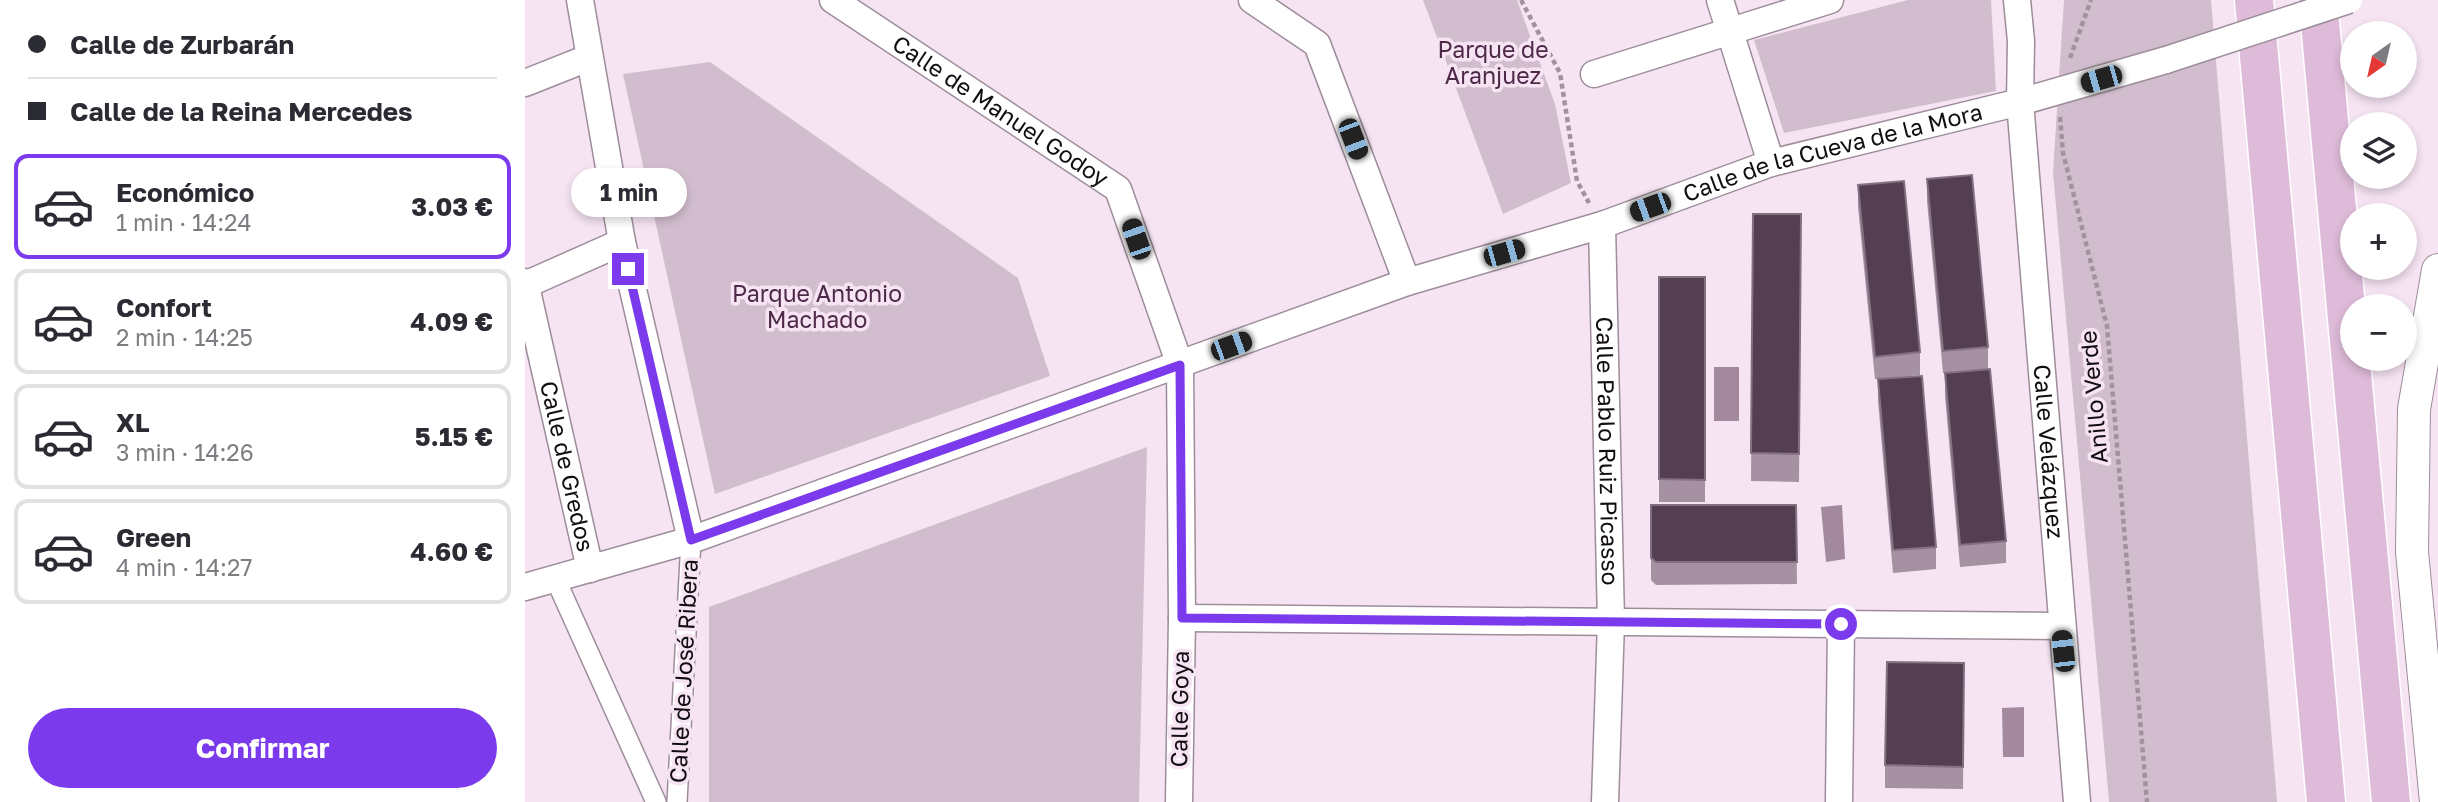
<!DOCTYPE html>
<html lang="es">
<meta charset="utf-8">
<style>
:root{--surface:#fff;--page:#f7f7f7;--text:#2b2b33;--muted:#7c7c81;--line:#e1e1e2;--accent:#7c3aed}
body{margin:0;font-family:"Golos Text",sans-serif;background:var(--page);color:var(--text);height:100vh;display:flex;flex-direction:column;font-size:26px;white-space:nowrap}
*{box-sizing:border-box;margin:0}
p{font-size:23px;color:var(--muted)}
.icon{flex:none;width:38px;height:38px;fill:none;stroke:currentColor;stroke-width:2;stroke-linecap:round;stroke-linejoin:round}
.map{position:relative;flex:1;overflow:hidden}
.panel{display:flex;flex-direction:column;background:var(--surface);width:525px}
.panel>*{flex:none}
.banner{display:grid;align-content:center;height:154px;padding:0 28px;background:var(--surface)}
.needle{width:46px;rotate:214deg}
.controls{position:absolute;left:1815px;top:21px;display:grid;gap:14px}
.controls a{display:grid;place-items:center;width:77px;height:77px;border-radius:50%;background:var(--surface);box-shadow:0 4px 10px #0003;font-size:35px}
.end{position:absolute;width:32px;height:32px;margin:-16px;border:9px solid #7c3aed;background:#fff;box-shadow:0 0 0 4px #fff}
.from{border-radius:50%}
.bubble{position:absolute;height:49px;border-radius:24px;background:var(--surface);box-shadow:0 4px 10px #0003;font-size:23px;font-weight:700;line-height:49px;text-align:center}
.car{position:absolute;width:21px;height:42px;margin:-21px -10px;border-radius:9px;box-shadow:0 0 5px 2px #0007;background:linear-gradient(#222 24%,#8ab4d8 0 40%,#222 0 76%,#8ab4d8 0 86%,#222 0)}
.banner b{display:flex;align-items:center;gap:24px;height:66px;font-size:26px}
.banner b+b{border-top:2px solid var(--line)}
.banner i{width:18px;height:18px;background:var(--text)}
ul{padding:0;list-style:none}
li{display:flex;align-items:center;gap:21px;height:105px;margin:0 14px 10px;padding:0 14px;border:4px solid var(--line);border-radius:14px}
li div{flex:1}
li b{display:block;font-size:26px}
li em{font-style:normal;font-weight:700}
li.on{border-color:var(--accent)}
li>.icon{width:63px;height:63px;stroke-width:1.5}
.button{display:flex;gap:14px;margin-top:auto;padding:14px 28px}
.button a{flex:1;height:80px;border-radius:42px;background:var(--accent);color:#fff;font-size:28px;font-weight:700;line-height:80px;text-align:center}
main{display:flex;flex:1;min-height:0}
.map>svg:first-child{display:block}
</style>
<main>
<section class="panel">
<div class="banner">
<b><i class="from"></i>Calle de Zurbarán</b>
<b><i></i>Calle de la Reina Mercedes</b>
</div>
<ul>
<li class="on"><svg class="icon" aria-label="car" viewBox="0 0 24 24"><path d="M5 17H2v-5l4-1 3-4h7l3 4 3 1v5h-3M9 17h6M6 11h13"/><circle cx="7" cy="17" r="2"/><circle cx="17" cy="17" r="2"/></svg><div><b>Económico</b><p>1 min · 14:24</p></div><em>3.03 €</em></li>
<li><svg class="icon" aria-label="car" viewBox="0 0 24 24"><path d="M5 17H2v-5l4-1 3-4h7l3 4 3 1v5h-3M9 17h6M6 11h13"/><circle cx="7" cy="17" r="2"/><circle cx="17" cy="17" r="2"/></svg><div><b>Confort</b><p>2 min · 14:25</p></div><em>4.09 €</em></li>
<li><svg class="icon" aria-label="car" viewBox="0 0 24 24"><path d="M5 17H2v-5l4-1 3-4h7l3 4 3 1v5h-3M9 17h6M6 11h13"/><circle cx="7" cy="17" r="2"/><circle cx="17" cy="17" r="2"/></svg><div><b>XL</b><p>3 min · 14:26</p></div><em>5.15 €</em></li>
<li><svg class="icon" aria-label="car" viewBox="0 0 24 24"><path d="M5 17H2v-5l4-1 3-4h7l3 4 3 1v5h-3M9 17h6M6 11h13"/><circle cx="7" cy="17" r="2"/><circle cx="17" cy="17" r="2"/></svg><div><b>Green</b><p>4 min · 14:27</p></div><em>4.60 €</em></li>
</ul>
<div class="button"><a>Confirmar</a></div>
</section>
<div class="map">
<svg width="1913" height="802" viewBox="0 0 1913 802">
<rect width="100%" height="100%" fill="#f6e4f3"/>
<g fill="#d2bdce">
<path d="M898,0H992L1030,104L1046,183L978,214Z"/>
<path d="M1383,0H1466L1471,91L1259,133L1229,40Z"/>
<path d="M1539,0H1686L1752,802H1584L1528,172Z"/>
<path d="M185,62L493,278L525,376L190,494L98,74Z"/>
<path d="M622,447L614,802H184V607Z"/>
</g>
<g fill="#a2899e">
<rect x="1189" y="367" width="25" height="54"/>
<path d="M1317,505L1320,559L1301,562L1296,507Z"/>
<path d="M1499,707V757H1478L1477,708Z"/>
</g>
<g fill="none" stroke-linecap="round" stroke-linejoin="round">
<g stroke="#9d8d9a" stroke-width="22">
<g id="pedestrian">
<path d="M30,578L131,802"/>
<path d="M152,802L166,540"/>
</g>
</g>
<g stroke="#9d8d9a" stroke-width="29">
<g id="minor">
<path d="M55,0L97,242L166,540"/>
<path id="s1" d="M308,0L593,189L655,365L657,618L654,802"/>
<path d="M727,0L792,44L882,282"/>
<path d="M1195,0L1246,163"/>
<path id="s2" d="M1492,0L1496,41L1495,102L1552,802"/>
<path d="M1069,74L1305,0"/>
<path d="M0,83L63,58"/>
<path id="s3" d="M1077,225L1086,622L1080,802"/>
<path id="s4" d="M0,282L65,569"/>
<path d="M0,285L97,242"/>
<path id="s5" d="M0,587L166,540L882,282L1077,225L1246,163L1495,102L1641,60"/>
<path d="M657,618L1535,626"/>
<path d="M1314,802L1316,624"/>
</g>
</g>
<g stroke="#9d8d9a" stroke-width="34">
<path id="tertiary" d="M1911,802L1887,552L1889,409L1913,270"/>
</g>
<g stroke="#fff" stroke-width="41">
<g id="primary">
<path d="M1729,0L1801,802"/>
<path d="M1793,0L1866,802"/>
</g>
</g>
<g stroke="#a0939d" stroke-width="4.5" stroke-dasharray="5 3.5" stroke-linecap="butt">
<path d="M996,0L1035,73L1052,181L1064,203"/>
<path d="M1545,58L1566,0"/>
<path d="M1535,117L1538,153L1582,326L1622,802"/>
</g>
<use href="#pedestrian" stroke="#fff" stroke-width="19"/>
<use href="#minor" stroke="#fff" stroke-width="26"/>
<use href="#tertiary" stroke="#fff" stroke-width="32"/>
<use href="#primary" stroke="#debbd9" stroke-width="38"/>
<g stroke="#9d8d9a" stroke-width="29" stroke-linecap="butt">
<path id="minor-bridge" d="M1641,60L1824,0"/>
</g>
<use href="#minor-bridge" stroke="#fff" stroke-width="26"/>
</g>
<g fill="#a591a2">
<path d="M1402,179L1463,347V369L1418,373L1402,201Z"/>
<path d="M1333,185L1395,352V375L1350,379L1333,207Z"/>
<path d="M1228,214H1276L1274,482L1226,481Z"/>
<rect x="1134" y="277" width="46" height="225"/>
<path d="M1420,373L1481,541V563L1435,567L1420,396Z"/>
<path d="M1353,379L1411,547V569L1368,573L1353,401Z"/>
<path d="M1126,505H1271L1272,584L1131,585L1126,580Z"/>
<path d="M1439,663L1438,789L1360,788V765Z"/>
</g>
<g fill="#543e51" stroke="#857082" stroke-width="2">
<path d="M1447,175L1463,347L1418,351L1402,179Z"/>
<path d="M1379,181L1395,352L1350,357L1333,185Z"/>
<path d="M1228,214H1276L1274,454L1226,453Z"/>
<path d="M1134,277H1180V480L1134,479Z"/>
<path d="M1465,369L1481,541L1435,545L1420,373Z"/>
<path d="M1397,376L1411,547L1368,550L1353,379Z"/>
<path d="M1126,505H1271L1272,562H1131L1126,558Z"/>
<path d="M1362,662L1439,663L1438,767L1360,765Z"/>
</g>
<g fill="none" stroke-linecap="round" stroke-linejoin="round">
<path stroke="#7c3aed" stroke-width="9" d="M103,269L166,540L655,365L657,618L1316,624"/>
</g>
<g text-anchor="middle" stroke-width="7" stroke-linejoin="round" paint-order="stroke">
<g font-size="23" fill="#4d2848" stroke="#f6e4f3">
<text x="968" y="58">Parque de<tspan x="968" dy="26">Aranjuez</tspan></text>
<text x="292" y="302">Parque Antonio<tspan x="292" dy="26">Machado</tspan></text>
</g>
<g font-size="23" fill="#120d11" stroke="#f6e4f3">
<text dy="8" stroke="none"><textPath href="#s1" startOffset="201">Calle de Manuel Godoy</textPath></text>
<text dy="8" stroke="none"><textPath href="#s5" startOffset="1379">Calle de la Cueva de la Mora</textPath></text>
<text transform="translate(1569 397) rotate(-95)" y="8">Anillo Verde</text>
<text dy="8" stroke="none"><textPath href="#s3" startOffset="226">Calle Pablo Ruiz Picasso</textPath></text>
<text dy="8" stroke="none"><textPath href="#s2" startOffset="453">Calle Velázquez</textPath></text>
<text dy="8" stroke="none"><textPath href="#s4" startOffset="189">Calle de Gredos</textPath></text>
<text transform="translate(159 671) rotate(-87)" y="8">Calle de José Ribera</text>
<text transform="translate(655 709) rotate(-89)" y="8">Calle Goya</text>
</g>
</g>
</svg>
<div class="controls">
<a><svg class="needle" viewBox="-14 -14 28 28"><path d="M0-13l5 13h-10z" fill="#e53935"/><path d="M0 13l5-13h-10z" fill="#7c7c81"/></svg></a>
<a><svg class="icon" aria-label="layers" viewBox="0 0 24 24"><path d="M12 4l9 5-9 5-9-5zM3 14l9 5 9-5"/></svg></a>
<a>+</a>
<a>−</a>
</div>
<i class="end from" style="left:1316px;top:624px"></i>
<i class="end" style="left:103px;top:269px"></i>
<div class="bubble" style="left:46px;top:168px;width:116px">1 min</div>
<i class="car" style="left:1576px;top:79px;rotate:254deg"></i>
<i class="car" style="left:828px;top:139px;rotate:159deg"></i>
<i class="car" style="left:1125px;top:207px;rotate:250deg"></i>
<i class="car" style="left:611px;top:239px;rotate:341deg"></i>
<i class="car" style="left:979px;top:253px;rotate:74deg"></i>
<i class="car" style="left:706px;top:346px;rotate:70deg"></i>
<i class="car" style="left:1538px;top:651px;rotate:354deg"></i>
</div>
</main>
